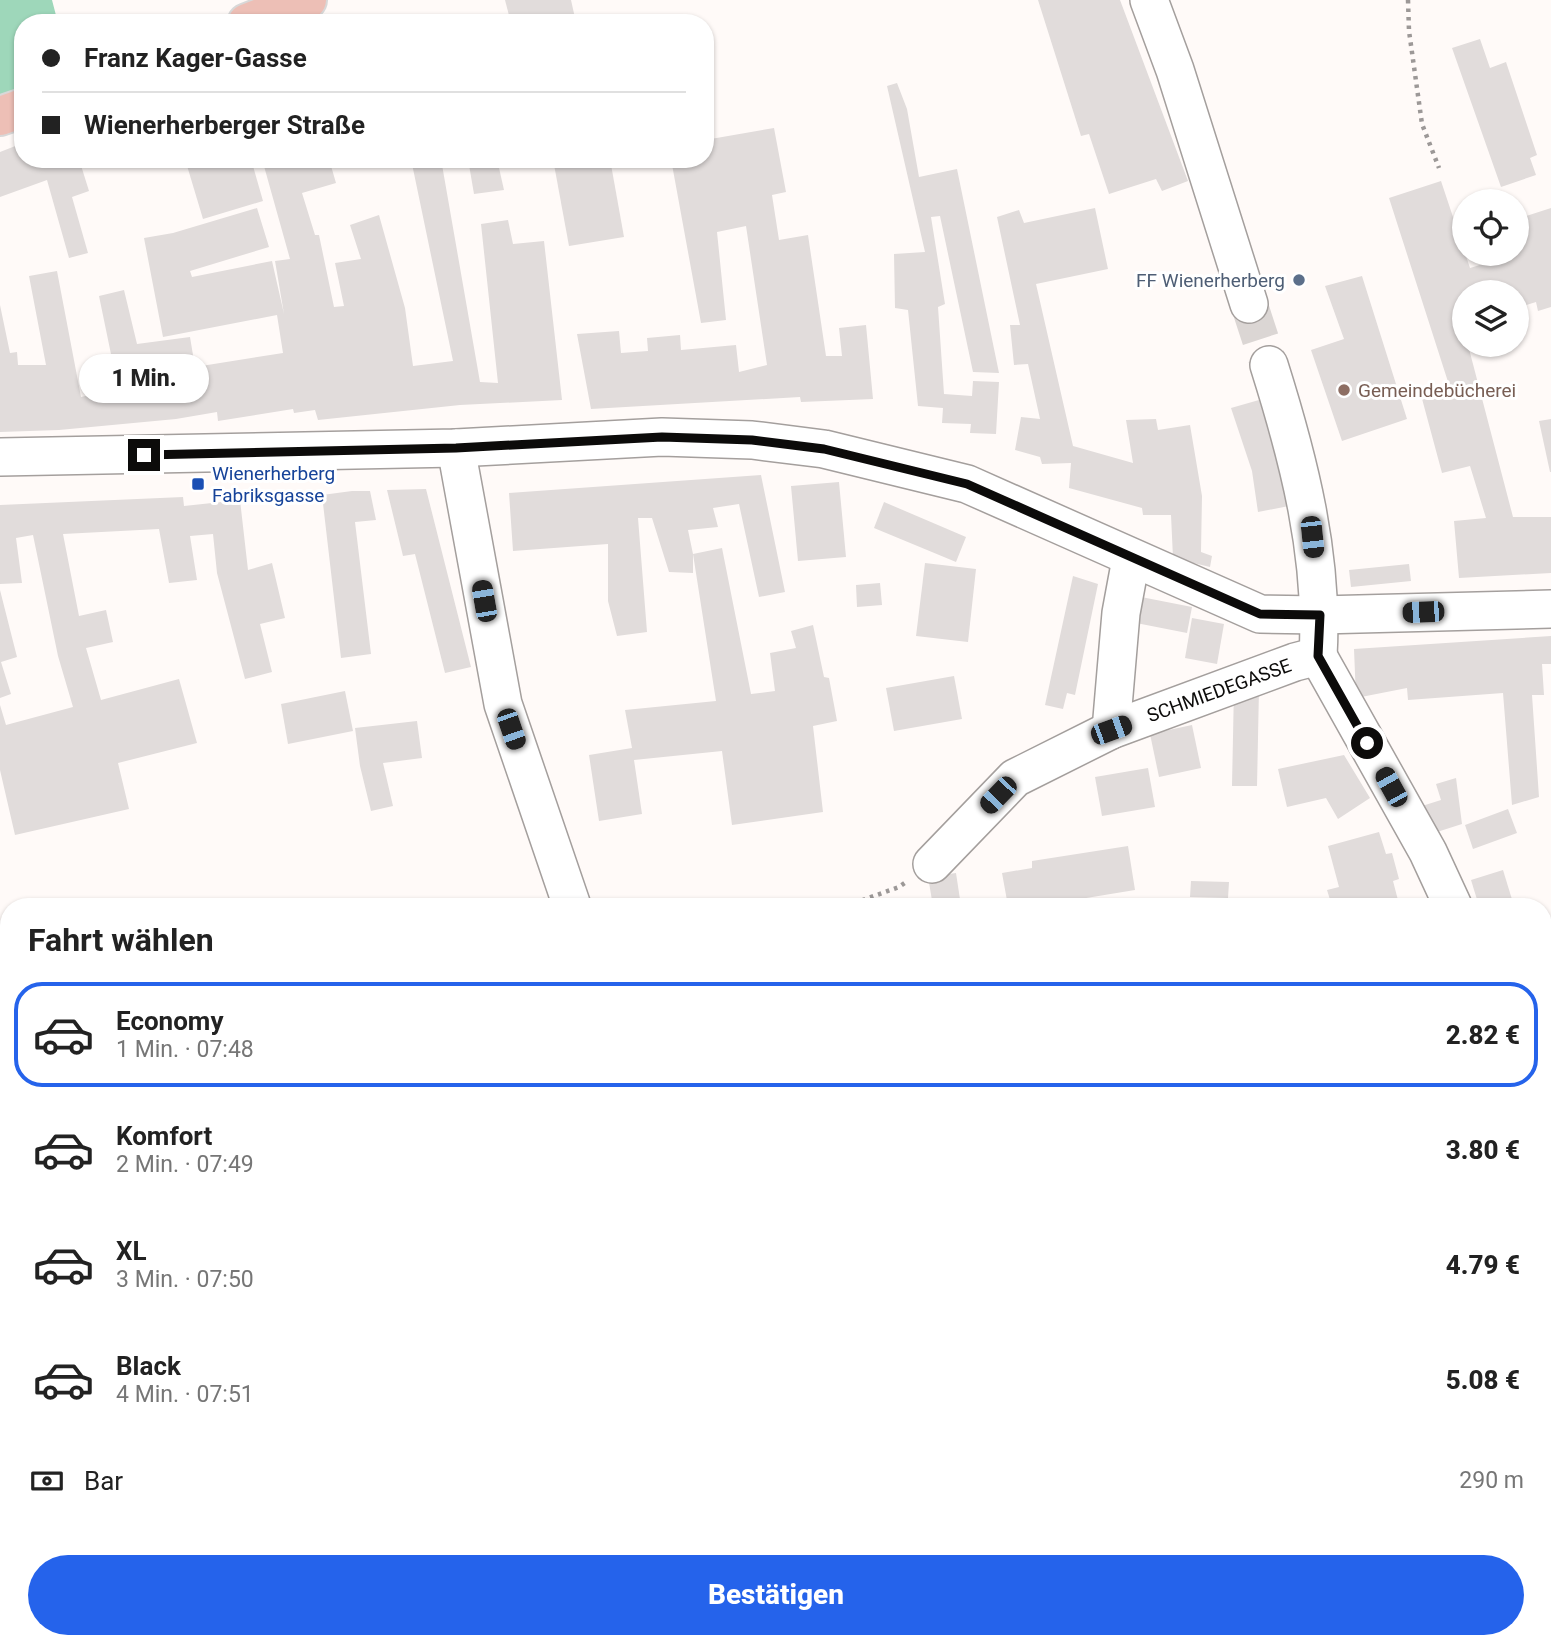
<!DOCTYPE html>
<html lang="de">
<meta charset="utf-8">
<style>
:root{--surface:#fff;--page:#f2f2f2;--text:#222;--muted:#767676;--line:#e0e0e0;--accent:#2563eb}
body{margin:0;font-family:Roboto,sans-serif;background:var(--page);color:var(--text);height:100vh;display:flex;flex-direction:column;font-size:26px;white-space:nowrap}
*{box-sizing:border-box;margin:0}
p{font-size:23px;color:var(--muted)}
.icon{flex:none;width:38px;height:38px;fill:none;stroke:currentColor;stroke-width:2;stroke-linecap:round;stroke-linejoin:round}
.map{position:relative;flex:1;overflow:hidden}
.side{position:absolute;left:0px;top:898px;width:1552px;height:751px;display:flex;flex-direction:column;background:var(--surface);border-radius:28px 28px 0 0;box-shadow:0 2px 5px #0004}
.side>*{flex:none}
.banner{position:absolute;left:14px;top:14px;width:700px;height:154px;border-radius:28px;box-shadow:0 2px 5px #0004;display:grid;align-content:center;height:154px;padding:0 28px;background:var(--surface)}
.tools{position:absolute;left:1452px;top:189px;display:grid;gap:14px}
.tools a{display:grid;place-items:center;width:77px;height:77px;border-radius:50%;background:var(--surface);box-shadow:0 2px 5px #0004;font-size:35px}
.end{position:absolute;width:32px;height:32px;margin:-16px;border:9px solid #0c0b0a;background:#fff;box-shadow:0 0 0 4px #fff}
.from{border-radius:50%}
.bubble{position:absolute;height:49px;border-radius:24px;background:var(--surface);box-shadow:0 2px 5px #0004;font-size:23px;font-weight:800;line-height:49px;text-align:center}
.car{position:absolute;width:21px;height:42px;margin:-21px -10px;border-radius:9px;box-shadow:0 0 5px 2px #0007;background:linear-gradient(#222 24%,#8ab4d8 0 40%,#222 0 76%,#8ab4d8 0 86%,#222 0)}
.banner b{display:flex;align-items:center;gap:24px;height:66px;font-size:26px}
.banner b+b{border-top:2px solid var(--line)}
.banner i{width:18px;height:18px;background:var(--text)}
ul{padding:0;list-style:none}
li{display:flex;align-items:center;gap:21px;height:105px;margin:0 14px 10px;padding:0 14px;border:4px solid transparent;border-radius:28px}
li div{flex:1}
li b{display:block;font-size:26px}
li em{font-style:normal;font-weight:800}
li.active{border-color:var(--accent)}
li>.icon{width:63px;height:63px;stroke-width:1.5}
h2{padding:0 28px;font-size:32px;line-height:84px}
.pay{display:flex;align-items:center;gap:18px;height:77px;padding:0 28px;font-size:26px}
.pay p{margin-inline-start:auto}
.action{display:flex;gap:14px;margin-top:auto;padding:14px 28px}
.action a{flex:1;height:80px;border-radius:42px;background:var(--accent);color:#fff;font-size:28px;font-weight:800;line-height:80px;text-align:center}
.map>svg:first-child{display:block}
</style>
<div class="map">
<svg width="1551" height="1647" viewBox="0 0 1551 1647">
<rect width="100%" height="100%" fill="#fffaf8"/>
<path fill="#9ed7ba" d="M0,0H52L58,23H23V91L0,99Z"/>
<g fill="#80c9e5" stroke="#5d90a3" stroke-width="2">
<path d="M1551,1323V1417L1544,1418V1326Z"/>
<path d="M899,1640H1032L1018,1647H883Z"/>
</g>
<g fill="#e1dcdb">
<path d="M505,0H571L575,18L555,23H511Z"/>
<path d="M1038,0H1120L1188,181L1162,191L1156,179L1109,194L1089,134L1081,136Z"/>
<path d="M369,14L372,23H343V22Z"/>
<path d="M1480,39L1490,68L1506,62L1537,155L1530,158L1536,175L1501,187L1452,48Z"/>
<path d="M897,83L907,109L919,177L957,169L999,373L973,372L940,216L931,217L945,304L938,307L944,394L972,396L973,381L999,382L996,434L970,433L971,424L942,423L943,408L918,406L908,310L895,308L894,254L925,252L887,86Z"/>
<path d="M774,128L786,192L772,195L779,240L808,235L826,356H842L839,328L866,325L873,399L801,402L800,397L591,409L577,334L619,331L621,353L648,351L647,338L680,335L681,350L736,345L739,372L767,365L746,226L717,232L726,320L701,323L671,159H705V140Z"/>
<path d="M23,143V159H79L89,191L72,197L88,253L69,258L47,180L0,197V152Z"/>
<path d="M185,159H251L263,201L203,219Z"/>
<path d="M262,159H329L336,183L302,193L315,235H319L334,307L344,306L335,263L361,259L350,225L379,215L405,308L413,366L453,361L411,159H441L480,382L498,383L481,224L508,220L513,244L544,241L562,400L460,405L318,420L315,410L294,413L293,409L218,421L217,412L176,419L59,430L0,432V305L10,353L17,352L18,365H46L29,276L57,271L81,397L95,394L89,363L112,359L99,296L124,290L137,344L190,337L195,367L283,353L277,315L163,337L144,238L173,233L257,208L269,247L190,271L192,277L272,261L284,314L275,261L290,259Z"/>
<path d="M468,159H497L504,190L474,194Z"/>
<path d="M553,159H610L624,237L569,246Z"/>
<path d="M1441,181L1470,268L1519,253L1517,219L1551,208V307L1538,311L1536,302L1517,308V292H1465L1464,332L1465,345H1468L1513,517H1551V573L1459,578L1454,521L1486,518L1470,466L1442,473L1421,395L1450,388L1389,198Z"/>
<path d="M1095,208L1108,269L1036,284L1073,446L1133,463L1126,420L1156,419L1158,430L1190,425L1202,496L1201,552L1212,556L1210,567L1173,558L1171,515H1143L1142,508L1069,488L1071,463L1042,464L1040,457L1015,450L1021,417L1040,419L1028,364L1014,365L1010,325H1020L997,217L1019,210L1024,223Z"/>
<path d="M1362,276L1407,419L1342,441L1311,350L1344,339L1325,286Z"/>
<path d="M1259,400L1280,465L1289,506L1258,512L1252,471L1231,408Z"/>
<path d="M1551,419V472H1550L1539,421Z"/>
<path d="M761,475L785,592L759,597L739,504L713,508L718,527L688,530L693,554V573L669,572L652,518H638L647,632L617,636L608,601V544L513,551L509,493Z"/>
<path d="M839,482L846,557L798,561L791,486Z"/>
<path d="M426,489L471,667L445,673L415,554L403,556L387,490Z"/>
<path d="M352,491H370L376,520L355,522L371,654L341,658L322,495Z"/>
<path d="M183,497L184,506L240,500L248,570L272,563L285,618L260,624L272,672L245,679L217,573L213,534L190,536L197,580L169,583L159,529L63,534L79,616L106,610L113,642L86,648L101,700L179,679L197,743L118,763L129,809L15,835L0,770V705L6,725L73,707L58,656L33,535L16,538L22,583L0,584V505Z"/>
<path d="M884,502L966,537L956,562L874,528Z"/>
<path d="M722,548L751,694L775,691L770,653L796,648L791,631L813,625L824,677L829,678L837,721L813,726L823,812L732,825L722,751L634,760L642,814L599,821L589,755L632,748L625,710L716,701L693,554Z"/>
<path d="M925,563L976,569L968,642L916,636Z"/>
<path d="M1409,564L1411,581L1351,587L1349,570Z"/>
<path d="M1073,576L1098,584L1075,695L1067,693L1063,709L1045,705Z"/>
<path d="M880,583L882,605L857,607L856,585Z"/>
<path d="M0,590L17,657L1,662L11,694L0,698Z"/>
<path d="M1131,595L1192,607L1187,633L1126,621Z"/>
<path d="M1192,618L1224,624L1217,664L1185,658Z"/>
<path d="M1551,636V664H1542L1544,695H1532L1539,797L1512,805L1503,693L1408,700L1407,688L1356,698L1354,649Z"/>
<path d="M954,676L962,719L894,731L886,688Z"/>
<path d="M1234,688L1259,689L1257,786H1232Z"/>
<path d="M345,691L353,731L288,744L281,704Z"/>
<path d="M417,721L422,758L383,763L393,806L371,811L360,766L355,728Z"/>
<path d="M1192,725L1201,768L1159,777L1150,734Z"/>
<path d="M1344,755L1370,798L1338,819L1326,798L1287,807L1278,769Z"/>
<path d="M1148,768L1155,807L1102,816L1095,777Z"/>
<path d="M1456,778L1462,824L1437,832L1422,806L1441,800L1436,784Z"/>
<path d="M1508,809L1517,833L1473,849L1465,825Z"/>
<path d="M1379,832L1386,854L1392,853L1399,879L1393,881L1399,904L1389,906H1332L1327,890L1339,887L1328,846Z"/>
<path d="M1128,846L1135,890L1074,900L1075,906H1008L1002,873L1032,868V861Z"/>
<path d="M1503,870L1514,906H1479L1471,880Z"/>
<path d="M956,873L961,906H933L928,877Z"/>
<path d="M1191,881L1229,882L1228,898L1190,897Z"/>
<path d="M1551,918V976L1544,978V920Z"/>
<path d="M1551,1013V1061L1547,1063L1544,1055V1016Z"/>
<rect x="1544" y="1198" width="7" height="22"/>
<path d="M9,1615V1640H19L21,1647H0V1617Z"/>
<path d="M362,1640H437L442,1647H366Z"/>
<path d="M639,1640H718L720,1644L716,1647H636L642,1644Z"/>
</g>
<g fill="none" stroke-linecap="round" stroke-linejoin="round">
<path stroke="#dbd6d4" stroke-width="37" stroke-dasharray="37 18" stroke-linecap="butt" d="M1249,304L1269,365"/>
<g stroke="#a49f9d" stroke-width="40">
<g id="minor">
<path d="M1149,0L1175,70L1249,304"/>
<path d="M456,448L503,704L572,906"/>
<path d="M0,457L456,448L662,437L752,440L824,449L967,484L1260,614L1320,615L1551,609"/>
<path d="M1318,656L1428,852L1453,906"/>
<path d="M1111,730L1121,613L1131,559"/>
<path d="M932,864L1015,778L1111,730L1295,662L1318,656C1324,557 1299,460 1269,365"/>
<path d="M1544,1148L1550,1132"/>
<path d="M0,1399L9,1397"/>
</g>
</g>
<g stroke="#d8d8d8" stroke-width="42">
<g id="major">
<path d="M247,23L307,0"/>
<path d="M0,116L23,108"/>
</g>
</g>
<g stroke="#9c9897" stroke-width="4.5" stroke-dasharray="3.5 5" stroke-linecap="butt">
<path d="M1408,0L1409,31L1422,124L1439,168"/>
<path d="M846,906L899,887L906,882"/>
<path d="M1000,1640L1005,1647"/>
</g>
<use href="#minor" stroke="#fff" stroke-width="37"/>
<use href="#major" stroke="#edbfb6" stroke-width="38"/>
</g>
<g fill="none" stroke-linecap="round" stroke-linejoin="round">
<path stroke="#0c0b0a" stroke-width="9" d="M144,455L456,448L662,437L752,440L824,449L967,484L1260,614L1320,615L1318,656L1367,743"/>
</g>
<circle fill="#5c6f8a" stroke="#fff" stroke-width="2.5" cx="1299" cy="280" r="7"/>
<circle fill="#8d6e63" stroke="#fff" stroke-width="2.5" cx="1344" cy="390" r="7"/>
<rect fill="#1a4fb4" stroke="#fff" stroke-width="2.5" x="191" y="477" width="14" height="14" rx="3.5"/>
<g text-anchor="middle" stroke-width="6" stroke-linejoin="round" paint-order="stroke">
<g font-size="19" fill="#4e5e75" stroke="#fff" text-anchor="end">
<text x="1285" y="287">FF Wienerherberg</text>
</g>
<g font-size="19" fill="#785e54" stroke="#fff" text-anchor="start">
<text x="1358" y="397">Gemeindebücherei</text>
</g>
<g font-size="19" fill="#164399" stroke="#fff" text-anchor="start">
<text x="212" y="480">Wienerherberg<tspan x="212" dy="22">Fabriksgasse</tspan></text>
</g>
<g font-size="19" fill="#0c0b0a" stroke="#fff">
<text transform="translate(1219 690) rotate(-20)" y="7">SCHMIEDEGASSE</text>
</g>
</g>
</svg>
<div class="tools">
<a><svg class="icon" aria-label="locate" viewBox="0 0 24 24"><circle cx="12" cy="12" r="6"/><path d="M12 2v4M12 18v4M2 12h4M18 12h4"/></svg></a>
<a><svg class="icon" aria-label="layers" viewBox="0 0 24 24"><path d="M12 4l9 5-9 5-9-5zM3 14l9 5 9-5"/></svg></a>
</div>
<i class="end from" style="left:1367px;top:743px"></i>
<i class="end" style="left:144px;top:455px"></i>
<div class="bubble" style="left:79px;top:354px;width:130px">1 Min.</div>
<i class="car" style="left:1312px;top:537px;rotate:174deg"></i>
<i class="car" style="left:484px;top:601px;rotate:350deg"></i>
<i class="car" style="left:1423px;top:612px;rotate:268deg"></i>
<i class="car" style="left:511px;top:729px;rotate:161deg"></i>
<i class="car" style="left:1111px;top:730px;rotate:70deg"></i>
<i class="car" style="left:1391px;top:787px;rotate:331deg"></i>
<i class="car" style="left:998px;top:795px;rotate:224deg"></i>
<div class="banner">
<b><i class="from"></i>Franz Kager-Gasse</b>
<b><i></i>Wienerherberger Straße</b>
</div>
<section class="side">
<h2>Fahrt wählen</h2>
<ul>
<li class="active"><svg class="icon" aria-label="car" viewBox="0 0 24 24"><path d="M5 17H2v-5l4-1 3-4h7l3 4 3 1v5h-3M9 17h6M6 11h13"/><circle cx="7" cy="17" r="2"/><circle cx="17" cy="17" r="2"/></svg><div><b>Economy</b><p>1 Min. · 07:48</p></div><em>2.82 €</em></li>
<li><svg class="icon" aria-label="car" viewBox="0 0 24 24"><path d="M5 17H2v-5l4-1 3-4h7l3 4 3 1v5h-3M9 17h6M6 11h13"/><circle cx="7" cy="17" r="2"/><circle cx="17" cy="17" r="2"/></svg><div><b>Komfort</b><p>2 Min. · 07:49</p></div><em>3.80 €</em></li>
<li><svg class="icon" aria-label="car" viewBox="0 0 24 24"><path d="M5 17H2v-5l4-1 3-4h7l3 4 3 1v5h-3M9 17h6M6 11h13"/><circle cx="7" cy="17" r="2"/><circle cx="17" cy="17" r="2"/></svg><div><b>XL</b><p>3 Min. · 07:50</p></div><em>4.79 €</em></li>
<li><svg class="icon" aria-label="car" viewBox="0 0 24 24"><path d="M5 17H2v-5l4-1 3-4h7l3 4 3 1v5h-3M9 17h6M6 11h13"/><circle cx="7" cy="17" r="2"/><circle cx="17" cy="17" r="2"/></svg><div><b>Black</b><p>4 Min. · 07:51</p></div><em>5.08 €</em></li>
</ul>
<div class="pay"><svg class="icon" aria-label="cash" viewBox="0 0 24 24"><path d="M3 7h18v10H3z"/><circle cx="12" cy="12" r="2"/></svg>Bar<p>290 m</p></div>
<div class="action"><a>Bestätigen</a></div>
</section>
</div>
